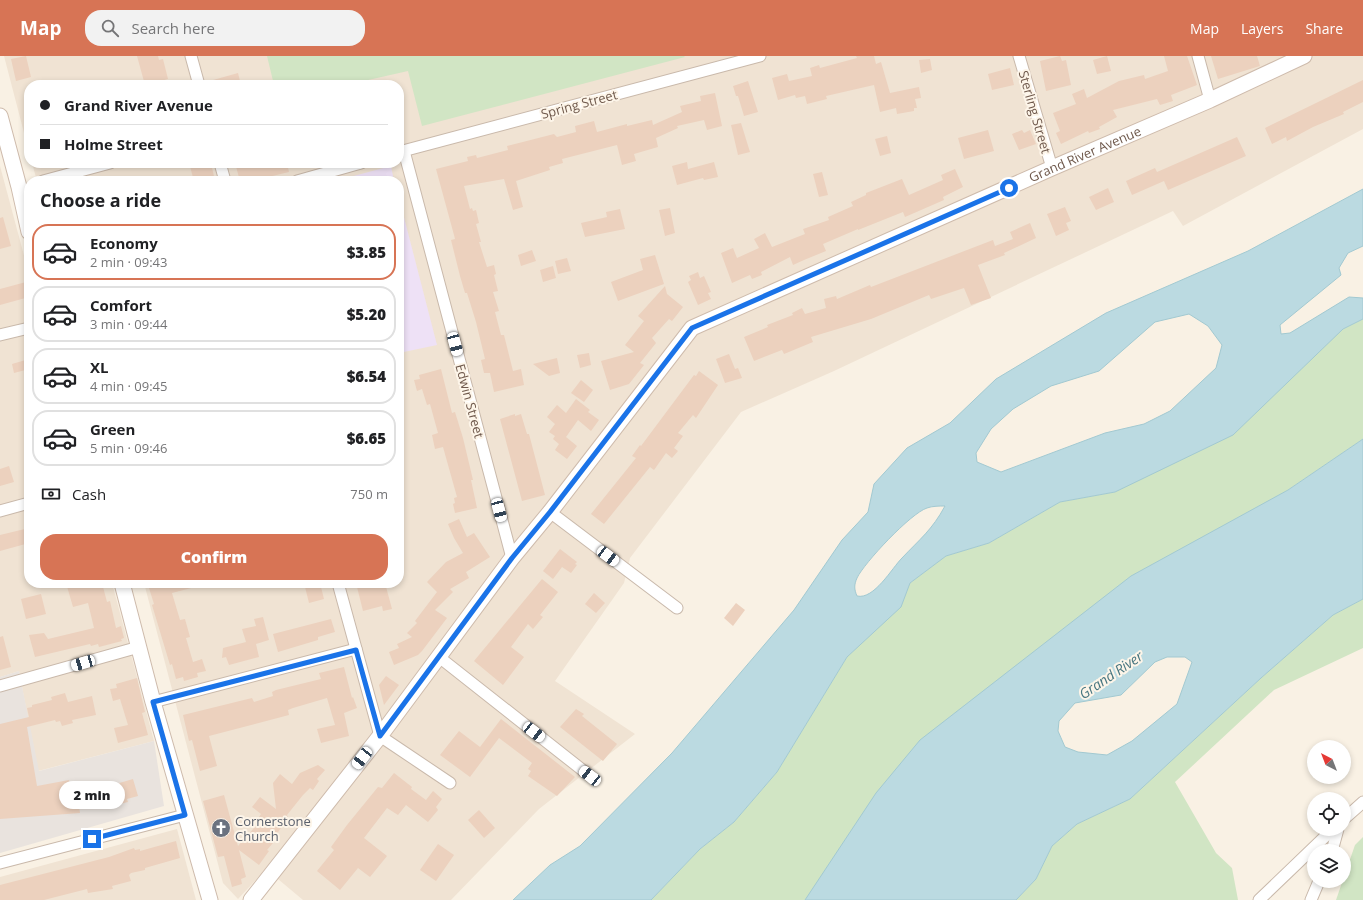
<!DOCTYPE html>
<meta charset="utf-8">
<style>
:root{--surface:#fff;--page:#f2f2f2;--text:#202124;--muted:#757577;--line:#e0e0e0;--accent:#d77455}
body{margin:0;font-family:"Open Sans",sans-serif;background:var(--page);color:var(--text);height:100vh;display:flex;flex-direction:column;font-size:15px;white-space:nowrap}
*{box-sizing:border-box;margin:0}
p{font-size:13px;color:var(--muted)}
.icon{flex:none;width:22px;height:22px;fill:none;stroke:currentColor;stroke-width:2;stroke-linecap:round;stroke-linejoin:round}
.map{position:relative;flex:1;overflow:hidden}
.panel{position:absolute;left:24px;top:120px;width:380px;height:412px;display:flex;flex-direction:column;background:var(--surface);border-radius:16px;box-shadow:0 2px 6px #0003}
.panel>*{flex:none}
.hud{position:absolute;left:24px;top:24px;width:380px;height:88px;border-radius:16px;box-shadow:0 2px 6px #0003;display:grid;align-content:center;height:88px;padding:0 16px;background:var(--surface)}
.needle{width:26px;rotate:318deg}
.tools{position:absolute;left:1307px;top:684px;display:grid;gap:8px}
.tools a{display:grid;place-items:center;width:44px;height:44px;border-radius:50%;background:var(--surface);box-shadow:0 2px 6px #0003;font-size:20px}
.end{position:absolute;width:18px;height:18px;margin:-9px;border:5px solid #1a73e8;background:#fff;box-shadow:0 0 0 2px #fff}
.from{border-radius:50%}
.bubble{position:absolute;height:28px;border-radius:14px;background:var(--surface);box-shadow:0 2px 6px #0003;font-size:13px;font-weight:800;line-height:28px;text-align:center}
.car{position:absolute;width:12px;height:24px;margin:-12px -6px;border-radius:5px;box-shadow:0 0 3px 1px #0007;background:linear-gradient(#fff 24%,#345 0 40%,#fff 0 76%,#345 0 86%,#fff 0)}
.hud b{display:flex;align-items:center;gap:14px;height:38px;font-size:15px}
.hud b+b{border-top:1px solid var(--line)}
.hud i{width:10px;height:10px;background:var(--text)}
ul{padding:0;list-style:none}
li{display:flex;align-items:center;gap:12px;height:56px;margin:0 8px 6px;padding:0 8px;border:2px solid var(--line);border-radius:16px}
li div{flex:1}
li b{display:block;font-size:15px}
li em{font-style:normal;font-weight:800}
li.on{border-color:var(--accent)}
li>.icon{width:36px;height:36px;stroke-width:1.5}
h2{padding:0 16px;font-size:18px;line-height:48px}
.pay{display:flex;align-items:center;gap:10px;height:44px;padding:0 16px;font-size:15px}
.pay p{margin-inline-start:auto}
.action{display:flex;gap:8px;margin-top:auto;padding:8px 16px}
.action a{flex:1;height:46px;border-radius:16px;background:var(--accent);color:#fff;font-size:16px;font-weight:800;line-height:46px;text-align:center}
header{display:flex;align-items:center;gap:24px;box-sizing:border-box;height:56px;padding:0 20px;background:var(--accent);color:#fff}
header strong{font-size:19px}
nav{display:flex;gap:22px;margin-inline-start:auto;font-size:14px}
.search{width:280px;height:36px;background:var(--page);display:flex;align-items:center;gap:10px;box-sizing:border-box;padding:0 14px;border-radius:16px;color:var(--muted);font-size:15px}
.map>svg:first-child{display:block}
</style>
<header>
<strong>Map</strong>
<div class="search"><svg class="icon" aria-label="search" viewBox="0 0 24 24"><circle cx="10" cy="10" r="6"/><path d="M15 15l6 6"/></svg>Search here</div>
<nav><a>Map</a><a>Layers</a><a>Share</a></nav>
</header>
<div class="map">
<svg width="1363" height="844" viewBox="0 0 1363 844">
<rect width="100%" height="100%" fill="#f9f1e4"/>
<g fill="#f0e3d3">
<path d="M4,0H1363V73L1183,170L1173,155L834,315L741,356L630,502L624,527L555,625L635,678L539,753L451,844H303L266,813L238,843L223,827L144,527H399V125H37L32,107H399V29H29V96Z"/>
<path d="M0,110L29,218V527H112L154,685L38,715L19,615L0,621Z"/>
<path d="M177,773L196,844H0V821Z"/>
</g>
<path fill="#e9e3de" d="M19,615L39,715L154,685L164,750L0,797V621Z"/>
<g fill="#eee1f6">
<path d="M391,110L394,125H335Z"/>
<path d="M399,142L437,289L399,297Z"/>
</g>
<g fill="#d1e5c4">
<path d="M267,0H684L685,1L422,70L408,15L346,29H274Z"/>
<path d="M1363,263V383L1288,434L805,844H651L700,793L734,766L777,716L847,601L900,551L910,527L946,500L989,487L1060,446L1115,436L1343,273Z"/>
<path d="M1363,543V592L1274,634L1175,726L1216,797L1232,812L1238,844H1016L1036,823L1052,790L1077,768L1130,743L1261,622L1333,559Z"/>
<path d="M1363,781V844H1336L1355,789Z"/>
</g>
<g fill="#bbdae1" stroke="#a2c9d1" fill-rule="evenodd">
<path d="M1363,133V190L1348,197L1339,212L1341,219L1280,269L1281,278L1290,277L1349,241L1363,242V263L1343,273L1233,379L1115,436L1060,446L989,487L946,500L910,527L901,551L847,601L777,716L734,766L700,793L651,844H513L550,809L580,790L672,697L794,554L842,484L868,456L874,428L907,392L950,367L996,323L1106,257L1248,195ZM1189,258L1208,270L1222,289L1216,312L1170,355L1144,368L1105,377L1001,416L977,406L976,397L991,373L1013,353L1051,330L1099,315L1155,266ZM945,450C932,474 920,483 902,502C892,512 874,544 857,540C854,533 854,529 857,522C864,507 911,457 927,452C932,450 940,450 945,450Z"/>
<path d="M1363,383V543L1333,559L1261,622L1130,743L1077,768L1052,790L1036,823L1016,844H805L876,737L920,684L1131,520L1288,434ZM1167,601H1185L1192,606L1177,648L1132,685L1107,699L1078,696L1065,691L1058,675L1059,665L1075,647L1121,639L1155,606Z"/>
</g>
<g fill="#ecd1be">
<path d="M26,0L31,21L16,25L11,3Z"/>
<path d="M137,0H158L159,4L163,3L168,23L145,29Z"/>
<path d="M856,0H874L876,8L881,6L890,37L919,31L921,42L915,43L917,52H914V55L897,58L896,52L880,56L874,29L826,40L827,43L807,48L805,40L796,42L795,39L778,44L772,22L787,18L789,25L812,20L810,12L819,9L820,12L857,2Z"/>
<path d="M1060,0L1062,5L1066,4L1071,29L1046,35L1040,5Z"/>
<path d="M1107,0L1111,15L1097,18L1093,4Z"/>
<path d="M1164,0H1187L1197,29L1171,39L1173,45L1160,49L1157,43L1113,54L1117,61L1099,71L1100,73L1089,77L1088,75L1061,88L1056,77L1060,75L1053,57L1076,48L1072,38L1084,33L1087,42L1119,25L1144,19L1145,23L1168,15Z"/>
<path d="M1211,0H1257L1260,10L1218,23Z"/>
<path d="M930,3L932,14L921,17L919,4Z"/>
<path d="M1010,12L1014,29L992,34L988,18Z"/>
<path d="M238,17L241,29H207L206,26Z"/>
<path d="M1363,24V46L1343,56L1344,58L1313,71L1287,85L1286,81L1272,88L1265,72Z"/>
<path d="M748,25L758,56L744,60L738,40H736L733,30Z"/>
<path d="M715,37L722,70L707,74L704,64L677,70L678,72L656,82L658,91L634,98L636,105L622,109L617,89L562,103L563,107L549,111L550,114L516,125L523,151L513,154L504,123L464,130L470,153L472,152L473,155L476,154L479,167L476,168L481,186H479L487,211L494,209L496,218L494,219L498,235L493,236L499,255L495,256L501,279H504L513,315L521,313L524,329L494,336L490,317H484L481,304L485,303L476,266L467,237H465L460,220L451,184L455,183L454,179L436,113L468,105L467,101L476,99L477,102L508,94L507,90L554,78L557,81L576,76L575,70L594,65L597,76L627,68V70L652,64L653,69L682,56L680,50L701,45L700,40Z"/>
<path d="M741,67L750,96L738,99L731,69Z"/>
<path d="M988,74L994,95L964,103L958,82Z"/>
<path d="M1022,74L1024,77L1030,74L1036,88L1019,94L1012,78Z"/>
<path d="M887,80L891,97L880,100L875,83Z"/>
<path d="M1237,81L1246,100L1168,134L1164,125L1132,139L1126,125L1155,112L1157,116Z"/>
<path d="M687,106L688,113L714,106L718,121L704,124L703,122L677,129L672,110Z"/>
<path d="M189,107H211L215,125H194Z"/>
<path d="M235,107H287L289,116L264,122L265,125H240Z"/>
<path d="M955,113L963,131L943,141L944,144L905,161L903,156L858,174V173L823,188L826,195L804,204L793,209L790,201L761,216L762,219L752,223L750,219L732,227L721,197L733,192L737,202L759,192L754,183L765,177L772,191L805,178L803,173L829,164L828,161L853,150L851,146L866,139V137L902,123L909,139L943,124L941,119Z"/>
<path d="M822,116L828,139L819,141L813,118Z"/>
<path d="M1108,132L1114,146L1096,154L1089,141Z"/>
<path d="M1065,151L1071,165L1066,167L1069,174L1056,180L1047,158Z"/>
<path d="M670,152L675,177L665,180L659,154Z"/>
<path d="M620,153L625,173L585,181L581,167L607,161L606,156Z"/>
<path d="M3,161L11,190L0,193V162Z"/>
<path d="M1030,167L1036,182L1004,197L1005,199L978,209L991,242L971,249L964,232L931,243L929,239L871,263L811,281L813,286L784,298L782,294L754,305L744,281L768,271L767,269L793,259L792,257L802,252L805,258L826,252L824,243L836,240L837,243L870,229L871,231L993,184L995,190L1013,183L1010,176Z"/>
<path d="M532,194L536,205L521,210L518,199Z"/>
<path d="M655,199L664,228L618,245L611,226L643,214L640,203Z"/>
<path d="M567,202L571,215L558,218L555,205Z"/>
<path d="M553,210L556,222L543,226L540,214Z"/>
<path d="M698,216L700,222L704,220L711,236L708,237L711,243L698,249L688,226L691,224L689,220Z"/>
<path d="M26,226L29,241L0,249V233Z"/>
<path d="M665,230L667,238L683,251L672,265L669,263L652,282L656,287L640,307L644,309L629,328L610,334L601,305L634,296L625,289L644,265L638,260Z"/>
<path d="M589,297L591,309L580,312L577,299Z"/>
<path d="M729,298L735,313L738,312L742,322L725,327L716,303Z"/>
<path d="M557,302L560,317L549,320L533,308Z"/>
<path d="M29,303V313L14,317L12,308Z"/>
<path d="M441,313L452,357L455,356L463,382L473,424H471L477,452L455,457L453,448L455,447L454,442L457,441L443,391L435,393L432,379L438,377L430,348L427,349L422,333L417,335L414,324L420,323L419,319Z"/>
<path d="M699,315L718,329L696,362L693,359L678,377L683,380L674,392L678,395L672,402L666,397L654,414L650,411L604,468L591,458L636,402L632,400L640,389L641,390L694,319L696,320Z"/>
<path d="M581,324L593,334L584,346L571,337Z"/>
<path d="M576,343L590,354L588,356L599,364L591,375L578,364L566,381L577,390L567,403L555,394L559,388L553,383L555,380L549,376L555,368L547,361L557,349L566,357Z"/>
<path d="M515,358V360L521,358L527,378H529L545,439L522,445L500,363Z"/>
<path d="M9,410L14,426L0,430V413Z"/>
<path d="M459,463L467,481L474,477L490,501L466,516L469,522L450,533L453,536L435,554L447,562L422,595L418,599L394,609L389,596L399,592L397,588L412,581L407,577L417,567L415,565L437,536L427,526L446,506L463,497L454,482L448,468Z"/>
<path d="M29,472V487L0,495V479Z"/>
<path d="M560,493L577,506L575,508L577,509L571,517L562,511L553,523L543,515Z"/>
<path d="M542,523L558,536L540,559L543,561L533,573L528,568L511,591L524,601L503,629L474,605Z"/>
<path d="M66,527H102L107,546L110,545L116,572L121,570L124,582L121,583L122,585L99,591L98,588L91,590L90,588L35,601L29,579L44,577L48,583L94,572L88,547L73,551Z"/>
<path d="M151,527H199V530L172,537L180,564L185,563L190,581L186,582L193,606L202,603L206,615L197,617L198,621L184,625L183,621L176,623L172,608L170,609L152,549L154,548L149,532L152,531Z"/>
<path d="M304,527H320L324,543L309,547Z"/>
<path d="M356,527H385L392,553L383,555L382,550L363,555Z"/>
<path d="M594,537L605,547L596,557L585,548Z"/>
<path d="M41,538L46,558L26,563L21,543Z"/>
<path d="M736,547L745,554L733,570L724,562Z"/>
<path d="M263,561L269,584L256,588L259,601L229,609L226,601L222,602L223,592L246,586L242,573L256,570L254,563Z"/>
<path d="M331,563L335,576L318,581V584L278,596L273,578Z"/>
<path d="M3,580L11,611L0,614V581Z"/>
<path d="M344,611L352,642L353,641L357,652L344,657L349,680L321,687L317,673L335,669L327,642L293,652L288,654L289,659L209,680L217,710L200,715L192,684L189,685L183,659L252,642L254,646L273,640L272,636L276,634L321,623L319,617Z"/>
<path d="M386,620L399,629L384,649L379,629Z"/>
<path d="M137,622L145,656L142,657L148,679L118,687L114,672L128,669L120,643L113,645L110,633L117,632L116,628Z"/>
<path d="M65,637L68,646L92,640L96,659L72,664L73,667L62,670L60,665L56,666L55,664L27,671L37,730L69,724L73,745L78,744L80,757L0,763V668L29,661L27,652L32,651V649L52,644L51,641Z"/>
<path d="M576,653L584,658L582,660L617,688L603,705L560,671Z"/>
<path d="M501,663L575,721L557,740L528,720L531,715L528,713L532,707L499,682L470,721L440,699L459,675L480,691Z"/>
<path d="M318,709L325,714L317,723L319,725L313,734L310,732L303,739L287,759L288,762L276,779L278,781L267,794L269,795L259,809L239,794L246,821L241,823L242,828L232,831L224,800L218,801L203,745L224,739L238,790L262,763L259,761L261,758L252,751L260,741L276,753L273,727L280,718L292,728L300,717Z"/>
<path d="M394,717L412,731L411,733L426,744L433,735L442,743L436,751L438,754L428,766L406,749L398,759L387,752L364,782L387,800L370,821L358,812L340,834L317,815L334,794L331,791L347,769L378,731L382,732Z"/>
<path d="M133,723L138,740L127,743L128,746L99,753L94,737L110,733L109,730Z"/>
<path d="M479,754L495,772L484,782L468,764Z"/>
<path d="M176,785L180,802L145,812V814L131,817L129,819L131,825L112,830L113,833L88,837L87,833L44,844H0V829L109,801L134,792L135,794L140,793V795Z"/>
<path d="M438,788L454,799L436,825L420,814Z"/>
</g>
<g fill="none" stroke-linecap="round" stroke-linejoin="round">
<g stroke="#c9b9ab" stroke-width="13">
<g id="street">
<path d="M191,0L199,29"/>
<path d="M1019,0L1052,112"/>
<path d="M1198,0L1210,44"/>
<path d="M404,95L512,502"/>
<path d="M399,96L760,0"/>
<path d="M220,107L225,125"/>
<path d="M43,125L110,107"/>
<path d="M297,125L361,107"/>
<path d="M0,279L29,272"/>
<path d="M0,455L29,447"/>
<path d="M550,456L677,552"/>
<path d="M338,527L380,680L450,727"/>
<path d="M439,601L590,720"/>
<path d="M0,630L139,591"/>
<path d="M153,646L356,593"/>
<path d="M1344,763L1363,746"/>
<path d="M1332,795L1338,773"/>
<path d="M0,807L185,759"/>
<path d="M1259,844L1333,773"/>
<path d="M1311,844L1319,825"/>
</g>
</g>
<g stroke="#cebbac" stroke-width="17">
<g id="secondary">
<path d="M0,60L19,131L29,176"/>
<path d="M122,527L153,646L210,844"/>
<path id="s1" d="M251,844L380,680L512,502L550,456L692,272L1052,112L1210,44L1304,0"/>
</g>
</g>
<use href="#street" stroke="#fff" stroke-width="11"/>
<use href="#secondary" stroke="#fff" stroke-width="15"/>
</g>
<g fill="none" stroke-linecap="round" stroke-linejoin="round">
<path stroke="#1a73e8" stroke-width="5" d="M92,783L185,759L153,646L356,594L380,680L512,502L550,456L692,272L1009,132"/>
</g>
<defs>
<g id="church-disc" transform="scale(1)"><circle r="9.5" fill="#6b7280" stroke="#fdf5e9"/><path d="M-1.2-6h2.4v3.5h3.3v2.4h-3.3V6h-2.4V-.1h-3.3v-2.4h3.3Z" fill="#fff"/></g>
</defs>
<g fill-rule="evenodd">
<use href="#church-disc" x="221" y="772"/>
</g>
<g text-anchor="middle" stroke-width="4" stroke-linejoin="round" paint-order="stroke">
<g font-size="13" fill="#6f594c" stroke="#fdf5e9">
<text transform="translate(579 48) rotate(-15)" y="5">Spring Street</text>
<text transform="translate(1035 56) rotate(74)" y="5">Sterling Street</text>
<text dy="5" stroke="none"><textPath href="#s1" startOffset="1152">Grand River Avenue</textPath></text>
<text transform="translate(470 345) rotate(75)" y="5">Edwin Street</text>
</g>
<g font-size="13" fill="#5b616d" stroke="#fdf5e9" text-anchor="start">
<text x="235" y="770">Cornerstone<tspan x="235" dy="15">Church</tspan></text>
</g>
<g font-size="14" font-style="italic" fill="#487680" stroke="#fdf5e9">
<text transform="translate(1111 619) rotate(-34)" y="5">Grand River</text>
</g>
</g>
</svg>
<div class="tools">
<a><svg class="needle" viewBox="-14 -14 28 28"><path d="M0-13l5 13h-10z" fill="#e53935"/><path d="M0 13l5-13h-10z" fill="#757577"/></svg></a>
<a><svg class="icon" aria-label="locate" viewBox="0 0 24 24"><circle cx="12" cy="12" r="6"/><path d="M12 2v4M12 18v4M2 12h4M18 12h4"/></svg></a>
<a><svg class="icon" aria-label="layers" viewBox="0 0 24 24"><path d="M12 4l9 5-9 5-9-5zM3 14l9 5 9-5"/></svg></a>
</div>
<i class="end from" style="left:1009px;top:132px"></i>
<i class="end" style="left:92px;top:783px"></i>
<div class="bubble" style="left:59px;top:725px;width:66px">2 min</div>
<i class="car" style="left:455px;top:288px;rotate:165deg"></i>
<i class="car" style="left:499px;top:454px;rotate:165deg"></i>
<i class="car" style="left:608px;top:500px;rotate:127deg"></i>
<i class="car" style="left:83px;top:607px;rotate:254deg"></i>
<i class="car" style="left:534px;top:676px;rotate:128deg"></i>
<i class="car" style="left:362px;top:702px;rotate:218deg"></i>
<i class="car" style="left:590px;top:720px;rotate:308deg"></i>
<div class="hud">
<b><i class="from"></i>Grand River Avenue</b>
<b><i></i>Holme Street</b>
</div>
<section class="panel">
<h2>Choose a ride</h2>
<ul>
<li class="on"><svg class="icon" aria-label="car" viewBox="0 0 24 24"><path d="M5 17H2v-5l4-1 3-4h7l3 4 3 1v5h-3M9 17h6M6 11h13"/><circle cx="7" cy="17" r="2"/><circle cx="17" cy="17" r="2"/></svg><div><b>Economy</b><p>2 min · 09:43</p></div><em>$3.85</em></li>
<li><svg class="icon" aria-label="car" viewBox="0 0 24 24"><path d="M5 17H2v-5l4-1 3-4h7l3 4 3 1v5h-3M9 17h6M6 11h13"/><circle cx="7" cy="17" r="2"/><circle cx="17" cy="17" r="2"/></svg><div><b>Comfort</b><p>3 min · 09:44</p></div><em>$5.20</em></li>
<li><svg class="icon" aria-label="car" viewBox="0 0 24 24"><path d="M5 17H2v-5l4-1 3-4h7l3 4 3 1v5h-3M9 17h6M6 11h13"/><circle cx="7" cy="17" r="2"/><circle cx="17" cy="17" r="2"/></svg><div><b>XL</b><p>4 min · 09:45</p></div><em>$6.54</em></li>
<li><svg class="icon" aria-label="car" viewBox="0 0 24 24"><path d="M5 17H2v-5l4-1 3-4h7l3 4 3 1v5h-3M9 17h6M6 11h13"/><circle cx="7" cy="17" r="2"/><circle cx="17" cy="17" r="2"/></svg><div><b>Green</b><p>5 min · 09:46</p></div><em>$6.65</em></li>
</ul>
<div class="pay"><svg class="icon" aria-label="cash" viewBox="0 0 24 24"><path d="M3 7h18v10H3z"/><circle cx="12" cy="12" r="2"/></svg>Cash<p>750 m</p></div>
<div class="action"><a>Confirm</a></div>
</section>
</div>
